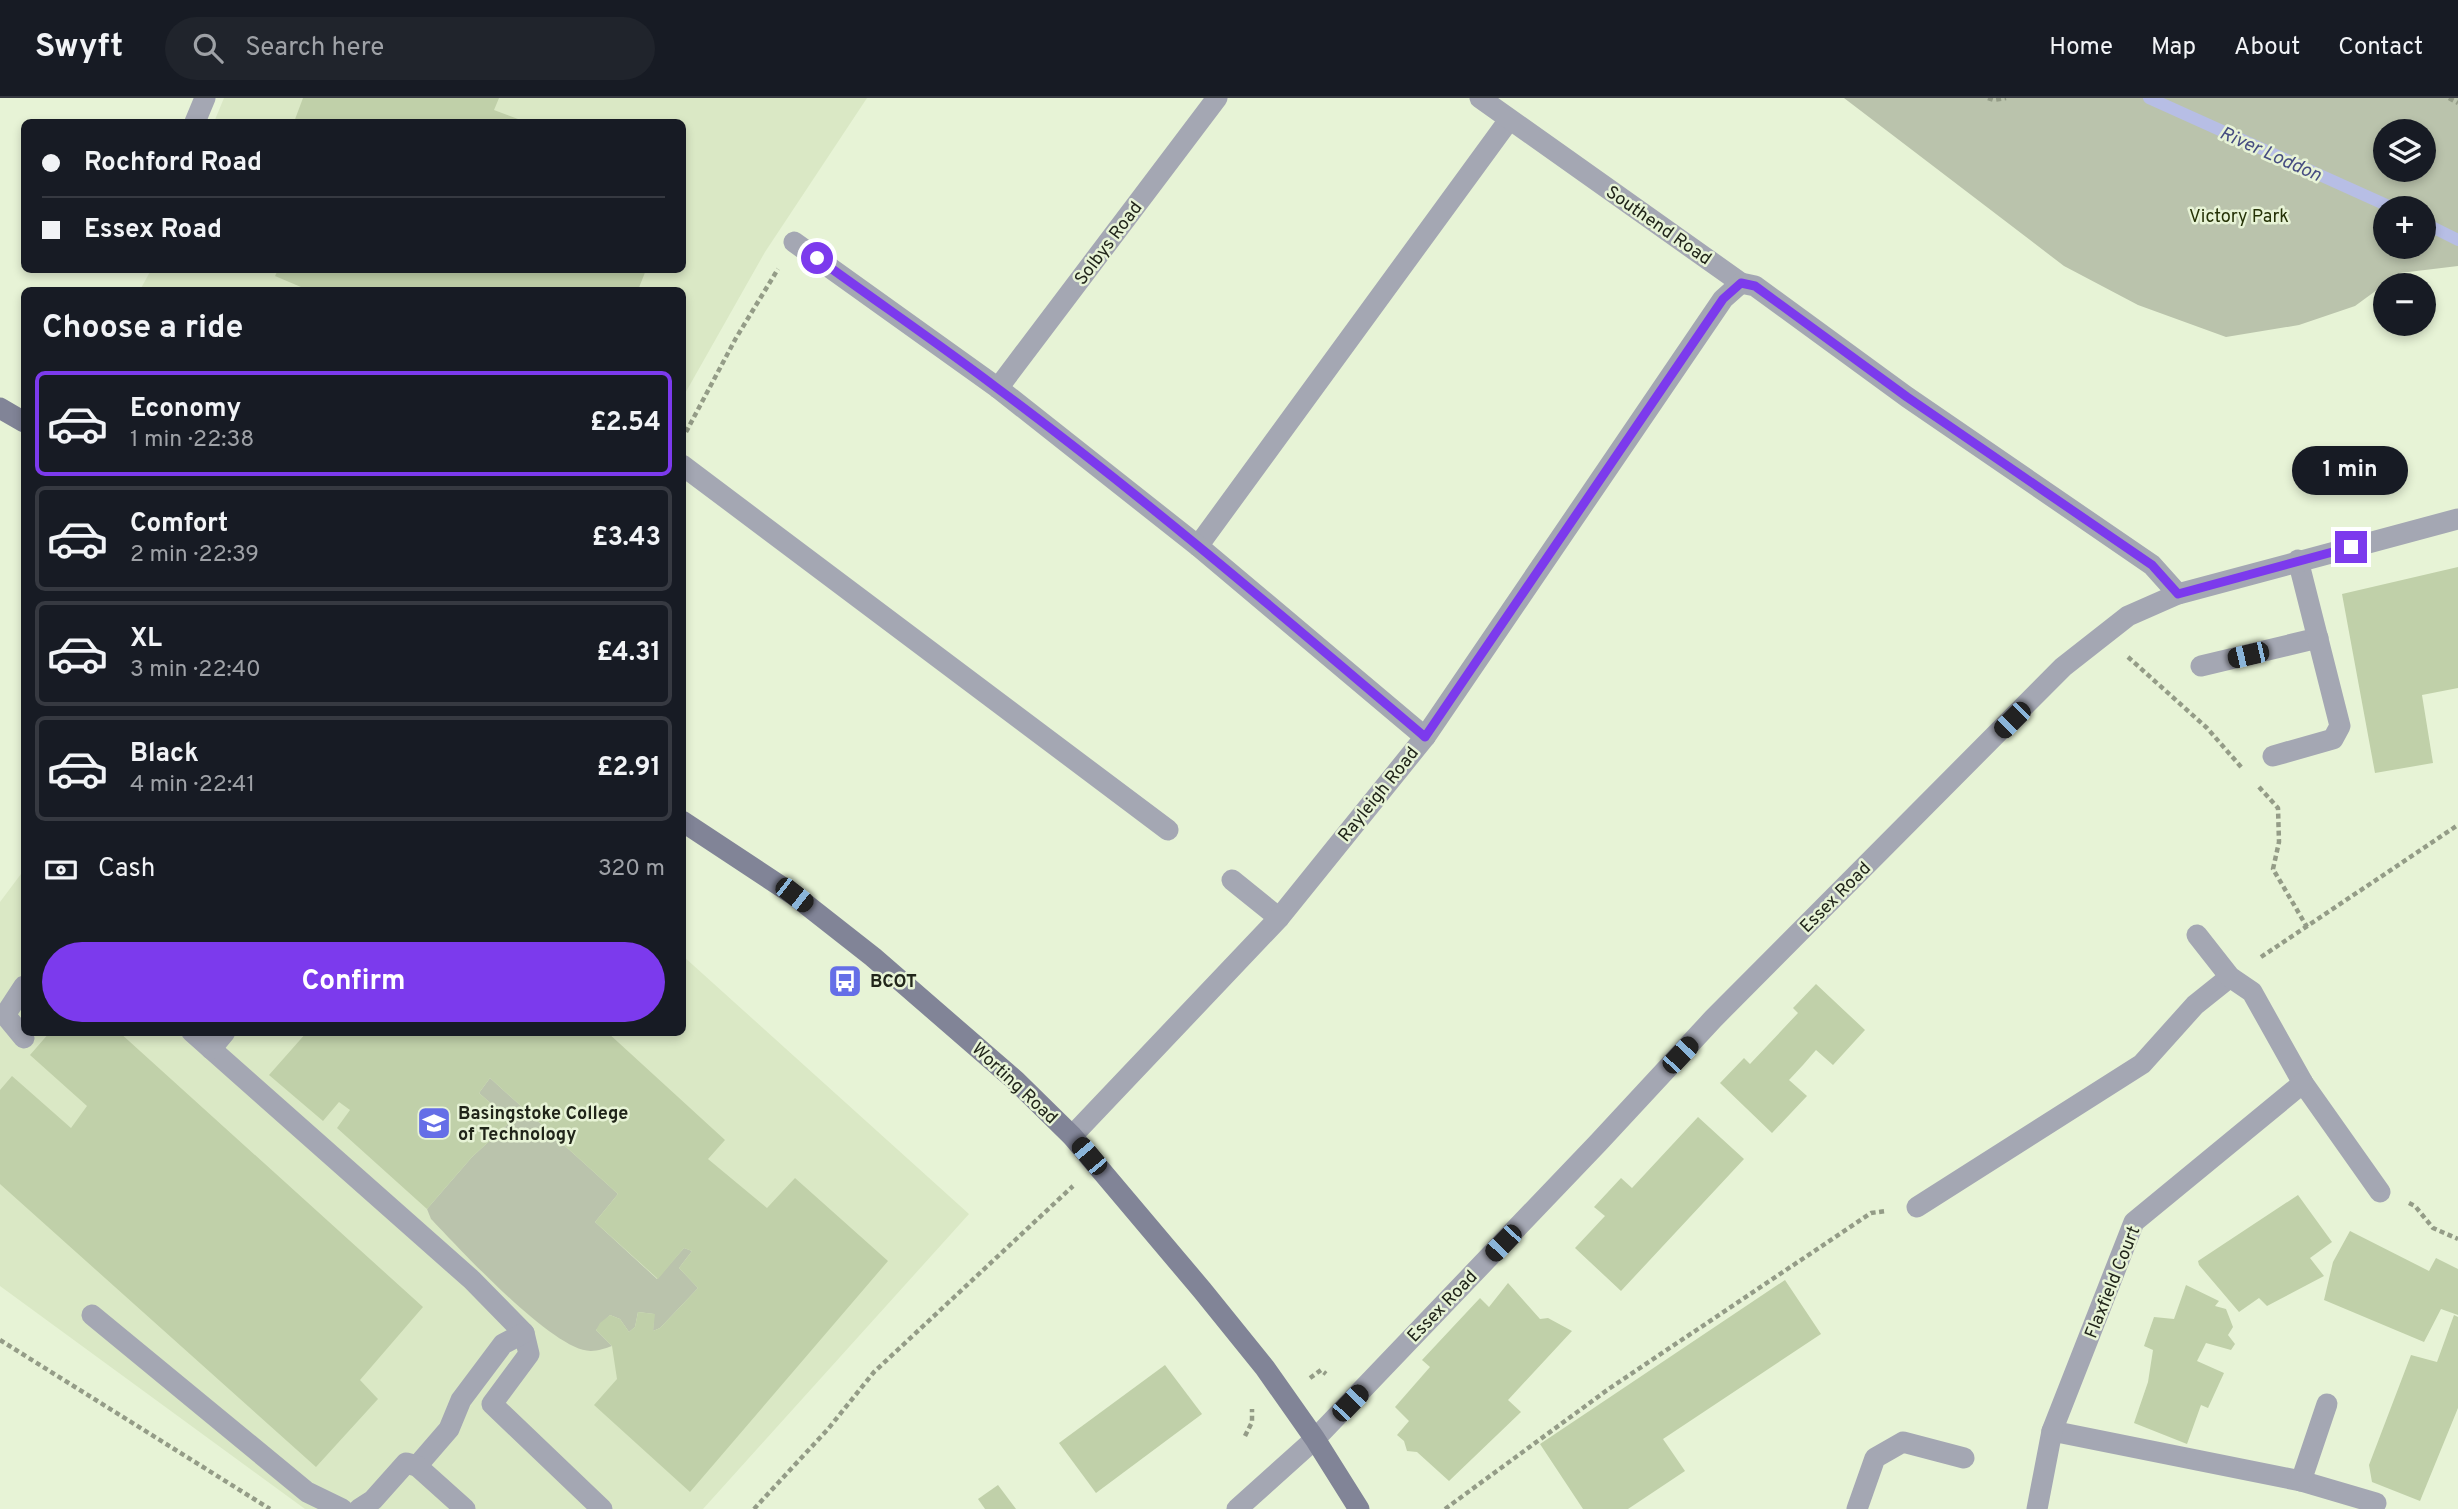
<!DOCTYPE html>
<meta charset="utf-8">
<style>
:root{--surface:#171b24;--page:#20242c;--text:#f1f3f6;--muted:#9ea1a6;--line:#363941;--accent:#7c3aed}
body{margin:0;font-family:Overpass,sans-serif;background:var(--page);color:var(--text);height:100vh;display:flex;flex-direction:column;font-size:26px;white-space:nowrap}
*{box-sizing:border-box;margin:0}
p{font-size:23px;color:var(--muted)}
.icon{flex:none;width:38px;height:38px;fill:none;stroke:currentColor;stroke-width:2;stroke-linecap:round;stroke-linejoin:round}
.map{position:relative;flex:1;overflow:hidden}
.details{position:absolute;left:21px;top:189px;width:665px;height:749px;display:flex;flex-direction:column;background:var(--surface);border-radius:10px;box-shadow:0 4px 10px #0003}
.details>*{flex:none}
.top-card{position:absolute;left:21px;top:21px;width:665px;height:154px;border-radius:10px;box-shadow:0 4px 10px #0003;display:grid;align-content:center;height:154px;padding:0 21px;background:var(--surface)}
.tools{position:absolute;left:2373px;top:21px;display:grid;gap:14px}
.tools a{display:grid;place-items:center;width:63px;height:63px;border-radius:50%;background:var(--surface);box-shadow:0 4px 10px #0003;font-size:35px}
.end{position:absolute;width:32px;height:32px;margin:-16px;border:9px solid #7c3aed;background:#fff;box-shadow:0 0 0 4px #fff}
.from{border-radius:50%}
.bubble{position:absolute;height:49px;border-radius:24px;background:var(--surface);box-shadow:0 4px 10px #0003;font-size:23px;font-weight:700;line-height:49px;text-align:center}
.car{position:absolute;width:21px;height:42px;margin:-21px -10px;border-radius:9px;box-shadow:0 0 5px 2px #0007;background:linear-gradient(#222 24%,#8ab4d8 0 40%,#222 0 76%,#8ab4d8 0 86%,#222 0)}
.top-card b{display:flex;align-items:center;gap:24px;height:66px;font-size:26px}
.top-card b+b{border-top:2px solid var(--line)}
.top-card i{width:18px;height:18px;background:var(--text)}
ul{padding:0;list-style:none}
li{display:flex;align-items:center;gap:21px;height:105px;margin:0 14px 10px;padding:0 7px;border:4px solid var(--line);border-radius:10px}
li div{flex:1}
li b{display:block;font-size:26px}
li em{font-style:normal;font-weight:700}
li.current{border-color:var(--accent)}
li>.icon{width:63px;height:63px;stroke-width:1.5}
h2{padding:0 21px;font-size:32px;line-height:84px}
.pay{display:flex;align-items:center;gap:18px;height:77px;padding:0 21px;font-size:26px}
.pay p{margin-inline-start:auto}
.cta{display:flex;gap:14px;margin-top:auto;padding:14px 21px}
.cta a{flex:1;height:80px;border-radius:42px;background:var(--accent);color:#fff;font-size:28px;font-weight:700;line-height:80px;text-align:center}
header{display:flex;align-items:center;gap:42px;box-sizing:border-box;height:98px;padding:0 35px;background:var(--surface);border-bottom:2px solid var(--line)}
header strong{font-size:33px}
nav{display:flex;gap:38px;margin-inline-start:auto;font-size:24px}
.search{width:490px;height:63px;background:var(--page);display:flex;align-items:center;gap:18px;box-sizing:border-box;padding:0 24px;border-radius:38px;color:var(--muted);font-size:26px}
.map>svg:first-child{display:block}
</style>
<header>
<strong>Swyft</strong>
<div class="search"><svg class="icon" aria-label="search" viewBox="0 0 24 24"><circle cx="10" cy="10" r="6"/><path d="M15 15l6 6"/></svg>Search here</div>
<nav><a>Home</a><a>Map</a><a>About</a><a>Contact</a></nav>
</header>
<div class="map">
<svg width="2458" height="1411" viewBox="0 0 2458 1411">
<rect width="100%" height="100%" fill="#e7f3d6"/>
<g fill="#dae8c5">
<path d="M224,0H867L765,154L683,299L682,192H140L151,172H682V24H214Z"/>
<path d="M24,772V934H682L683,858L969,1116L703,1411H305L0,1188V804Z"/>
</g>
<g fill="#bac3ac" fill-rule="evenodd">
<path d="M1844,0H2458V168L2400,175L2355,208L2299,227L2226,239L2138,207L2064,168ZM2385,33H2424V72H2385ZM2424,110V149H2385V110Z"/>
<path d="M490,980L618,1096L595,1124L657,1181L684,1150L692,1153L679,1170L698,1190L660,1230L653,1233L654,1216L638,1214L635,1229L629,1234L620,1221L610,1217L596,1232L612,1248C606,1250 598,1253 591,1253C554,1254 459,1150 431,1121L427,1111L472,1059L511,1023L479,995Z"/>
</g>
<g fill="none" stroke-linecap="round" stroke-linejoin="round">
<g stroke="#b7bee5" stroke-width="12">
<path d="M2149,0L2393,110"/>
<path d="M2424,125L2458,142"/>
</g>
</g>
<g fill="#c0d0a9">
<path d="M303,0H499L494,12L526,24H294Z"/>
<path d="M278,172H646L638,192H308L275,178Z"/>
<path d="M2458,469V590L2422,597L2433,665L2375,675L2342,496Z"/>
<path d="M1816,886L1865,932L1833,967L1816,952L1803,967L1789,982L1807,998L1772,1035L1720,985L1744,960L1750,966L1798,915L1793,910Z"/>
<path d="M50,934H119L423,1209L360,1282L378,1301L316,1369L0,1086V992L12,978L71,1030L87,1008L30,957Z"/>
<path d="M307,934H607L725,1042L708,1061L767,1110L795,1080L888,1163L690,1394L594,1307L617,1281L612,1248L596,1232L600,1225L610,1217L620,1221L629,1234L635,1229L638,1214L655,1216L653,1233L660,1230L698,1190L679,1170L692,1153L684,1150L658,1181L595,1124L618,1096L490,980L479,995L511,1023L472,1059L427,1111L337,1030L350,1012L339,1004L323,1023L269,977Z"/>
<path d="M1698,1019L1744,1061L1621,1193L1575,1150L1605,1118L1594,1109L1621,1080L1632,1090Z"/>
<path d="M2298,1097L2332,1144L2310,1160L2324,1178L2267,1208L2259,1200L2239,1214L2199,1167L2198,1163Z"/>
<path d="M2350,1133L2429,1173L2436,1160L2458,1171V1217L2441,1211L2424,1244L2324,1202L2333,1164Z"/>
<path d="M1785,1182L1821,1236L1663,1341L1685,1373L1628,1411H1583L1540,1346Z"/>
<path d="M1508,1185L1540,1221L1548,1220L1572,1233L1508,1302L1521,1314L1449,1383L1417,1354L1407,1353L1404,1343L1397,1337L1409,1323L1395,1309L1430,1269L1422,1262L1480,1200L1489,1209Z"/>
<path d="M2186,1187L2219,1203L2215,1208L2226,1211L2233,1229L2228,1237L2235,1246L2231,1252L2206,1245L2197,1263L2224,1275L2208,1310L2201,1307L2187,1346L2134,1325L2148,1284L2153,1252L2144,1248L2154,1219L2174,1221Z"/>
<path d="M2454,1217L2458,1219V1310L2420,1403L2372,1384L2369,1367L2411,1257L2437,1264Z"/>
<path d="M1165,1267L1202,1316L1096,1395L1059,1345Z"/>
<path d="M998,1387L1016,1411H985L978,1401Z"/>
</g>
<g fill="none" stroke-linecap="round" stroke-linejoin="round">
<g stroke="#949c87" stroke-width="4.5" stroke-dasharray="5 3.5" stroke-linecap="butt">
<path d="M1988,0L1994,2L2006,0"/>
<path d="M2449,0L2458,5"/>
<path d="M686,334L736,240L778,171"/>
<path d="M2128,559L2207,630L2242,670"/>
<path d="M2259,689L2278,710L2279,744L2273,771L2307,829"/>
<path d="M2261,859L2458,727"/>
<path d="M2409,1105L2415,1108L2433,1130L2458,1141"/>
<path d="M0,1242L270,1411"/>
<path d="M1310,1280L1321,1272L1326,1276"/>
<path d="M1245,1338L1252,1324V1311"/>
<path d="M754,1411L828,1331L874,1274L1073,1088"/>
<path d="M1445,1411L1610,1290L1871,1115L1886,1113"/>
</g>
<g stroke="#a4a7b3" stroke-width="21">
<path d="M195,24L205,0"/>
<path d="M682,367L1168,732"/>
<path d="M1198,448L1509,22"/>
<path d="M2201,568L2318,540"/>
<path d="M2273,658L2333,641L2340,628L2298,462"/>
<path d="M1232,782L1279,820"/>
<path d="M192,934L472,1182L524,1235L529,1256L492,1306L602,1411"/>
<path d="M24,940L5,917L24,888"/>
<path d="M211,951L225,934"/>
<path d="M1917,1109L2142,966L2195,907L2230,879"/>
<path d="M92,1217L307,1394L342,1411"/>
<path d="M2052,1333L2301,1383L2376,1405"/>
<path d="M417,1368L449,1331L461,1302L503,1246L524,1235"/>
<path d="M2301,1383L2327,1306"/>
<path d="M359,1411L373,1402L406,1365L417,1368L465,1411"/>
</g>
<g stroke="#a4a7b3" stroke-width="21">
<path d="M1480,0L1741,185L1755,188L1907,299L2152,467L2178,496"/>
<path d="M794,144L998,290L1198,448L1425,639"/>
<path d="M998,290L1217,0"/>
<path d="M2197,837L2230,879L2252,894L2303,985L2380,1094"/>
<path d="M1072,1038L1279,820L1425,639L1723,201L1741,185"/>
<path d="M1237,1411L1315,1341L1598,1045L1713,921L2063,569L2128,518L2178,496L2458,421"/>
<path d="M1857,1411L1875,1360L1903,1344L1964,1360"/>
<path d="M2037,1411L2052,1333L2134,1124L2303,985"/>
</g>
<g stroke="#818497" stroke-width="21">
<path d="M0,310L24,324"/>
<path d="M682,723L794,797L873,859L1016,983L1072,1038L1202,1192L1265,1270L1315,1341L1359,1411"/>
</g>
</g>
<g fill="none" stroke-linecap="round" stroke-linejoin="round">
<path stroke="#7c3aed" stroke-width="9" d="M817,160C877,204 938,245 997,290C1145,400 1285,520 1425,639L1723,201L1741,185L1755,188L1907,299L2152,467L2178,496L2351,449"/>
</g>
<defs>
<g id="bus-square" transform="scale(1.75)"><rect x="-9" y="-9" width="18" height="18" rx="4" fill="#656ee7" stroke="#e7f3d6"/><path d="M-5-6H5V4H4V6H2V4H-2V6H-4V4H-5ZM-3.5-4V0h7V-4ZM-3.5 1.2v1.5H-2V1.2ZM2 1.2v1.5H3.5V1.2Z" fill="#fff"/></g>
<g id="university-square" transform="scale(1.75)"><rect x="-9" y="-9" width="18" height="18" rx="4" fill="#656ee7" stroke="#e7f3d6"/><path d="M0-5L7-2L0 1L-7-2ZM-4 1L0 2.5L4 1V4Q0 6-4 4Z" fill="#fff"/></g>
</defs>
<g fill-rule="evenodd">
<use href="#bus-square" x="845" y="883"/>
<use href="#university-square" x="434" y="1025"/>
</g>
<g text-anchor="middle" stroke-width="5" stroke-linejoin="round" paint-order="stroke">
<g font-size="18" fill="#253206" stroke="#e7f3d6">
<text x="2239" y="124">Victory Park</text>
</g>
<g font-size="18" fill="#21251a" stroke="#e7f3d6">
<text transform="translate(1659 127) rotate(35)" y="6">Southend Road</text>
<text transform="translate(1108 145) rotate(-53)" y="6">Solbys Road</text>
<text transform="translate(1378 696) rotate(-51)" y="6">Rayleigh Road</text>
<text transform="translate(1835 799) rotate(-45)" y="6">Essex Road</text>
<text transform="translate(1015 985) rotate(43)" y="6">Worting Road</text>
<text transform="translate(2112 1184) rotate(-68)" y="6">Flaxfield Court</text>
<text transform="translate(1442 1208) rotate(-46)" y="6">Essex Road</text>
</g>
<g font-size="18" font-weight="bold" fill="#21251a" stroke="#e7f3d6" text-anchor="start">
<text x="870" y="889">BCOT</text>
<text x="458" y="1021">Basingstoke College<tspan x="458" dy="21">of Technology</tspan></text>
</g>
<g font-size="19" font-style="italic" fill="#464d81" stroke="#e7f3d6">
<text transform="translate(2271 55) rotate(24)" y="7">River Loddon</text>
</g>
</g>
</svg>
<div class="tools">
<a><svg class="icon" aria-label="layers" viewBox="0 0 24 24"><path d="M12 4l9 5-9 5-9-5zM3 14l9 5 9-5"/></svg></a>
<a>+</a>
<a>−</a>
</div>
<i class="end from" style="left:817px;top:160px"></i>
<i class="end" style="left:2351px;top:449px"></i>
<div class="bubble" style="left:2292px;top:348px;width:116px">1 min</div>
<i class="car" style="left:2248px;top:557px;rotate:257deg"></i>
<i class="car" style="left:2012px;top:622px;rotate:225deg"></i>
<i class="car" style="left:794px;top:797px;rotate:128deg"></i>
<i class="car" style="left:1680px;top:957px;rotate:43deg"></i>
<i class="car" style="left:1089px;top:1058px;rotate:320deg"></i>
<i class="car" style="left:1503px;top:1145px;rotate:224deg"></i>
<i class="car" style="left:1350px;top:1305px;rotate:44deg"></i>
<div class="top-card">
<b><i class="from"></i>Rochford Road</b>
<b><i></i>Essex Road</b>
</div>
<section class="details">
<h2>Choose a ride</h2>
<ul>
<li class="current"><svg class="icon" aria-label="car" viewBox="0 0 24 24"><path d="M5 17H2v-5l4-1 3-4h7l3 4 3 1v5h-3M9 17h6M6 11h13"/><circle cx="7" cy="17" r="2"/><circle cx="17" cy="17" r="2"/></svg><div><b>Economy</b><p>1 min · 22:38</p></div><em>£2.54</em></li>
<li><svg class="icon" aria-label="car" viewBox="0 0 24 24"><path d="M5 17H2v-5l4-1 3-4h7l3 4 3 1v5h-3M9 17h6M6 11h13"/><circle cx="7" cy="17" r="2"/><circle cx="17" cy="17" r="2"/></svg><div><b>Comfort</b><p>2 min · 22:39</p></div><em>£3.43</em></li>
<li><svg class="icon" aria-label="car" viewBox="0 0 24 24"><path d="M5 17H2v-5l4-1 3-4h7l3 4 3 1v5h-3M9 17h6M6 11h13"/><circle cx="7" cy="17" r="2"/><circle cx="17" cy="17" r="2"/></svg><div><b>XL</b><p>3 min · 22:40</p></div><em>£4.31</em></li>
<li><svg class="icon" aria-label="car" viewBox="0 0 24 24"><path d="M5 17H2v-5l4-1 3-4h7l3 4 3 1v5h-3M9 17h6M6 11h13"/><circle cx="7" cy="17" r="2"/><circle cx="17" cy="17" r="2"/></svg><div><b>Black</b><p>4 min · 22:41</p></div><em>£2.91</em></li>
</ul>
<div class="pay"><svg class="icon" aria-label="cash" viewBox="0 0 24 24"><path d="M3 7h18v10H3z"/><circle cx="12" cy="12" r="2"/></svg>Cash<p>320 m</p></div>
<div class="cta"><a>Confirm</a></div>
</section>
</div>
